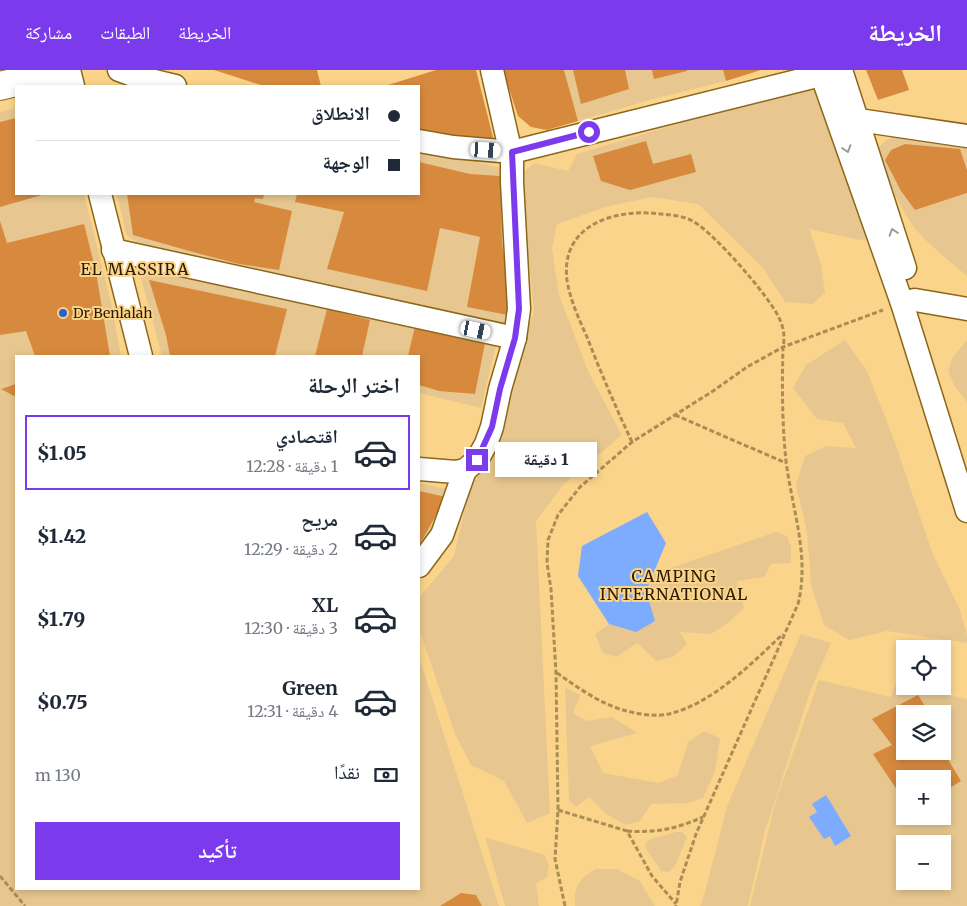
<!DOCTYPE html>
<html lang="ar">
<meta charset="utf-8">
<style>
:root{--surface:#fff;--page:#f2f2f3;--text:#1f2937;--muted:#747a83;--line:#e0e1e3;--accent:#7c3aed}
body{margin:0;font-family:Merriweather,"Noto Naskh Arabic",serif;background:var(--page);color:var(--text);direction:rtl;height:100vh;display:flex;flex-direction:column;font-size:19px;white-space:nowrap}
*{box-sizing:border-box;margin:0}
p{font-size:16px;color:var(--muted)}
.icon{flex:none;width:28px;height:28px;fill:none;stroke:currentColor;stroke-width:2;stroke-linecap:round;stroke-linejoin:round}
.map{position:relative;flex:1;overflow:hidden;direction:ltr}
.drawer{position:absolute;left:15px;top:285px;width:405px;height:535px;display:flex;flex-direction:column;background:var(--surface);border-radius:0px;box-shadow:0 2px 8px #0003;direction:rtl}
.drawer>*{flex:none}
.hud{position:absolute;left:15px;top:15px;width:405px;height:110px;border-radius:0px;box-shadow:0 2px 8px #0003;direction:rtl;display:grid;align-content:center;height:110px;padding:0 20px;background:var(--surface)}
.controls{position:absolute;left:896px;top:570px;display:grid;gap:10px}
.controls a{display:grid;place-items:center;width:55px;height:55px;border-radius:0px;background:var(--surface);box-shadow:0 2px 8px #0003;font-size:25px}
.end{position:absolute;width:22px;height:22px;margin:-11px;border:6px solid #7c3aed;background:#fff;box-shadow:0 0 0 2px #fff}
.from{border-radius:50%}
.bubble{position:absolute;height:35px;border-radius:0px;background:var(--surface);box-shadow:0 2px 8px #0003;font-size:16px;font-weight:800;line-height:35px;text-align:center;direction:rtl}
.car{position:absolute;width:15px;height:30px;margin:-15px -8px;border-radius:6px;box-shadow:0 0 4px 1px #0007;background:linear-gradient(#fff 24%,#345 0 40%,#fff 0 76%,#345 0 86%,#fff 0)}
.hud b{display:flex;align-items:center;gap:18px;height:48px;font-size:19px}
.hud b+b{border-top:1px solid var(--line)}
.hud i{width:12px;height:12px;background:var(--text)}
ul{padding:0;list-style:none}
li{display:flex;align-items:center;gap:15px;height:75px;margin:0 10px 8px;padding:0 10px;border:2px solid transparent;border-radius:0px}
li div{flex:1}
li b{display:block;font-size:19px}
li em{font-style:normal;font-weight:800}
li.current{border-color:var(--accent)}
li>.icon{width:45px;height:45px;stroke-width:1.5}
h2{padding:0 20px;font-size:22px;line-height:60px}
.pay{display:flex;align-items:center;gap:12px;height:55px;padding:0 20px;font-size:19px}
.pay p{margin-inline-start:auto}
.primary-button{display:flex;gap:10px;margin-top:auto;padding:10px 20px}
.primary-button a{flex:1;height:58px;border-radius:0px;background:var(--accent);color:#fff;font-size:20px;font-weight:800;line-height:58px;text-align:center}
header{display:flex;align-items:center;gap:30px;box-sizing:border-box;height:70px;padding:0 25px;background:var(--accent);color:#fff}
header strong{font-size:24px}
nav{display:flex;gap:28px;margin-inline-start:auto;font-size:18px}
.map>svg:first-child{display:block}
</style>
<header>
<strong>الخريطة</strong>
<nav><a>الخريطة</a><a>الطبقات</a><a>مشاركة</a></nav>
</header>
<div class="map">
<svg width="967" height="836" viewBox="0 0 967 836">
<rect width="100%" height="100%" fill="#fbd48b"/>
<g fill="#e7c78f" fill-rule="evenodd">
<path d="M564,0H723L726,11L653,29L578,51Z"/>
<path d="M798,18L814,21L822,31L867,169L859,170L809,159L821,194L825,223L812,234L785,232L763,198L698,134L652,127L606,137L557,154L552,178L559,225L588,301L622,365L564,414L536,451L550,743L527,753L504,711L471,695L455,664L419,559V528L454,486L469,420L498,370L518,288L534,242L521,105L534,93L568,101L577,84Z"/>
<path d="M16,38V124H84L112,237L121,286H16V819H419V587L499,836H0V42Z"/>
<path d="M895,66L967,74V206C950,192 933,178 918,162C909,153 878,96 878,84C878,74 887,69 895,66Z"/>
<path d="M419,80L489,95L499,97L503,103L509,259L150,179L128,167L126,163L117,124H419Z"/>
<path d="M156,198L497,271L481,338L419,323V286H162L141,208L146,203Z"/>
<path d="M845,270L867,301L894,370L932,482L960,540L967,565V573L887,561L849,570L824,555L811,515L807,462L796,415L805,386L826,376L856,378L843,353L817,349L793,318L806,295Z"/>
<path d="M967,270V332L954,315L948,301L953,287Z"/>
<path d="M419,413L448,419L451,423L419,487Z"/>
<path d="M776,462L787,466L791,477V493L771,494L764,507L737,511L744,538L728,553L711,564L680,562L687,574L673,587L656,591L637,573L616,587L603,583L595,564L609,554L636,562L646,521L653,504Z"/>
<path d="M801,564L831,573L811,619L764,764L748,836H700L705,822L727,736Z"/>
<path d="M819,610L891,627L896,614L967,629V836H750L776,730ZM905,644H942V681H905ZM905,709H942V746H905ZM905,774H942V811H905Z"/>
<path d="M565,618L580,625L573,643L587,651L612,647L637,663L590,676L603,703L659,713L678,705L688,672L704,661L720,668L715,702L703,728L688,733L651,734L640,751L626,755L606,744L589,727L576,737L569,730Z"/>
<path d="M676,762H682L687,767L675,796L669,802L661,801L645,777L646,773L651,769Z"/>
<path d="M485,767C504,774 524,778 544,785L549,795L547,807L536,814L539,836H505Z"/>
<path d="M596,799H617L640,811L655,836H575C573,816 580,808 596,799Z"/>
</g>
<g fill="#7dabfe">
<path d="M647,442L666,473L646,521L655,551L636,562L609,554L578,506L582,476Z"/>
<path d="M826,725L851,766L835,776L830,766L824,769L809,747L817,742L812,734Z"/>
</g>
<g fill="#d78a3e">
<path d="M214,0H317L321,16H264Z"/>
<path d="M436,0H476L494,71L419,62V16H385Z"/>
<path d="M503,0H564L578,51L547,60L531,57L518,46Z"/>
<path d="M573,0H625L629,19L581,34Z"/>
<path d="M652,0H687V1L654,9Z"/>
<path d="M723,0H761L726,11Z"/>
<path d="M866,0H902L909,20L878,30Z"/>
<path d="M16,48V124H45L0,137V52Z"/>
<path d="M646,71L653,94L691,84L696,102L630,120L601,111L593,86Z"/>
<path d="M905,74L960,79L967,100V123L915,140L901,121L885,90L891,80Z"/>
<path d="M419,92L470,104L500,106L502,173L513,246L467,237L480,167L459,162L440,158L427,221L327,199L344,142L295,132L297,124H419Z"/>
<path d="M127,124H264L263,129L255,128L254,132L292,141L279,200L239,194L200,184L133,165Z"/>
<path d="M0,151L7,173L84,154L96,202L110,286H35L26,261L0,265Z"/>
<path d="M149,210L287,239L275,286H170L166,265Z"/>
<path d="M327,239L370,250L362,286H315Z"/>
<path d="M415,256L485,273L475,324L439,321L419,315V286H408Z"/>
<path d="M16,314V327L1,319Z"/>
<path d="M419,421L446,427L419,476Z"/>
<path d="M918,625L930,644H905V681H943L961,711L942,723V709H905V732L873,684L892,675L872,649Z"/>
<path d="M461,823L476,825L482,836H440Z"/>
</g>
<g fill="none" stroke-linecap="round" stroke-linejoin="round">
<g stroke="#8b6719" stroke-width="25">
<g id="minor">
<path d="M69,0L73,16"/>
<path d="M119,0L138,7L175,16"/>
<path d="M820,0L902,233L967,441"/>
<path d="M841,0L905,198"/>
<path d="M845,48L967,66"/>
<path d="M419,71L453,77L512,82L841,0"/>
<path d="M100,124L141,286"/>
<path d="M113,180L515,268"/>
<path d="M902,233L915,230L967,239"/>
<path d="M419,399L456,402L465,400L477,390L486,374L492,357L500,319L515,268L519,239L512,112V88L492,0"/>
<path d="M419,496L442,465L465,400"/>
</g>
</g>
<g stroke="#8b6719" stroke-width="30">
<path id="tertiary" d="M0,16L66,0"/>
</g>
<g stroke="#aa8c55" stroke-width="3" stroke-dasharray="5 2.5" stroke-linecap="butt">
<path d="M675,345L786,393"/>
<path d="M632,372C616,338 601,303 587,267C579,249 570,230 567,210C560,154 616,138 661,144C672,145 685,146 694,152C714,163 770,227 779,248C784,257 785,268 783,277C782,315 782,353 786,391C792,439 810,486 798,534L696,764L680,812L676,836"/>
<path d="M557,603C577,617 599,633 623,640C637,644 655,647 669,644C713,633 751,594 783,564"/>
<path d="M558,740L627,761L652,806L676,834"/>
<path d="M627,761C657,763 675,759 703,747"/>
<path d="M0,806L25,836"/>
<path d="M565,836L555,789L558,740L556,603L551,519L547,493L548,470L558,445L580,417L632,372L713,321L747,297L783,277L883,240"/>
</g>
<use href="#minor" stroke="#fff" stroke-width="22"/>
<use href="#tertiary" stroke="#fff" stroke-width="28"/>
</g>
<defs><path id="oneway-chevron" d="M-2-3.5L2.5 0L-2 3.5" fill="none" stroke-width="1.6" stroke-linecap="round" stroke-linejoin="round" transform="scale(1.25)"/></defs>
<g stroke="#9f988c">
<use href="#oneway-chevron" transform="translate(847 79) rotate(72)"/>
<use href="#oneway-chevron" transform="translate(893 162) rotate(-108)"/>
</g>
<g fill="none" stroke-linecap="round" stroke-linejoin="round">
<path stroke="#7c3aed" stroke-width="6" d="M477,390L492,357L500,319L515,268L519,239L512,82L589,62"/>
</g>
<circle fill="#2961ce" stroke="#fbd48b" stroke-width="2" cx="63" cy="243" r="5"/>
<g text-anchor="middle" stroke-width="4" stroke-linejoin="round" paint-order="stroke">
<g font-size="14" fill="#2a1b00" stroke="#fbd48b" text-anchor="start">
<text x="73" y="248">Dr Benlalah</text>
</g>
<g font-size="16" letter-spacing="1" fill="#2a1b00" stroke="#fbd48b">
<text x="135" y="205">EL MASSIRA</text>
<text x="674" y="512">CAMPING<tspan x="674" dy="18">INTERNATIONAL</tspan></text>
</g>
</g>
</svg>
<div class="controls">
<a><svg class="icon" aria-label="locate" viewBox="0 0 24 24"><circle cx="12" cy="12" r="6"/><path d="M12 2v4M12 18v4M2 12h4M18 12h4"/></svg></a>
<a><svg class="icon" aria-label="layers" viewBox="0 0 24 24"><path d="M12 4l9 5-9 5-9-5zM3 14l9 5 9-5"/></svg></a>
<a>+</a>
<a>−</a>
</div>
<i class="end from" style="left:589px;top:62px"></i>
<i class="end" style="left:477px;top:390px"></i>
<div class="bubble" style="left:495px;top:372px;width:102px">1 دقيقة</div>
<i class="car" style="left:486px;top:80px;rotate:93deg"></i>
<i class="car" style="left:476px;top:260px;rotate:102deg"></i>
<div class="hud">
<b><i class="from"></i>الانطلاق</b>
<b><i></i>الوجهة</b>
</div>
<section class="drawer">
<h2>اختر الرحلة</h2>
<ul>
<li class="current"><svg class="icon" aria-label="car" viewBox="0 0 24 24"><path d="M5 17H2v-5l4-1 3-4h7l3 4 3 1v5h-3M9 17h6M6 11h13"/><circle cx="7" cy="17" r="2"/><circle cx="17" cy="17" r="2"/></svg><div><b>اقتصادي</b><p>1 دقيقة · 12:28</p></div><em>$1.05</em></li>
<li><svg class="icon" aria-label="car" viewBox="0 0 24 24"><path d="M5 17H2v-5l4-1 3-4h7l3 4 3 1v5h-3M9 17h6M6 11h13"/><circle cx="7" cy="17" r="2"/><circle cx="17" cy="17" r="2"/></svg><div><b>مريح</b><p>2 دقيقة · 12:29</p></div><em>$1.42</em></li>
<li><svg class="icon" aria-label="car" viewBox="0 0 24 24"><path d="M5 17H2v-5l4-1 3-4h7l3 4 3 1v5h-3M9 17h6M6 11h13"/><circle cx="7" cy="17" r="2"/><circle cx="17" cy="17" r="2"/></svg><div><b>XL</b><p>3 دقيقة · 12:30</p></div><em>$1.79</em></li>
<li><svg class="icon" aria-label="car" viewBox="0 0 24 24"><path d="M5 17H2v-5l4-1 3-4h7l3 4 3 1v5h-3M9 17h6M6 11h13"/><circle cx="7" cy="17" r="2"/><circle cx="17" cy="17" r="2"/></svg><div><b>Green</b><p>4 دقيقة · 12:31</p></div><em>$0.75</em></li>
</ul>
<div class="pay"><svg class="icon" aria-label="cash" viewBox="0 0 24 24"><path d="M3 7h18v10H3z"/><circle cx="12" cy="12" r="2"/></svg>نقدًا<p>130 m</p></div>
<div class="primary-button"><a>تأكيد</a></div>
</section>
</div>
